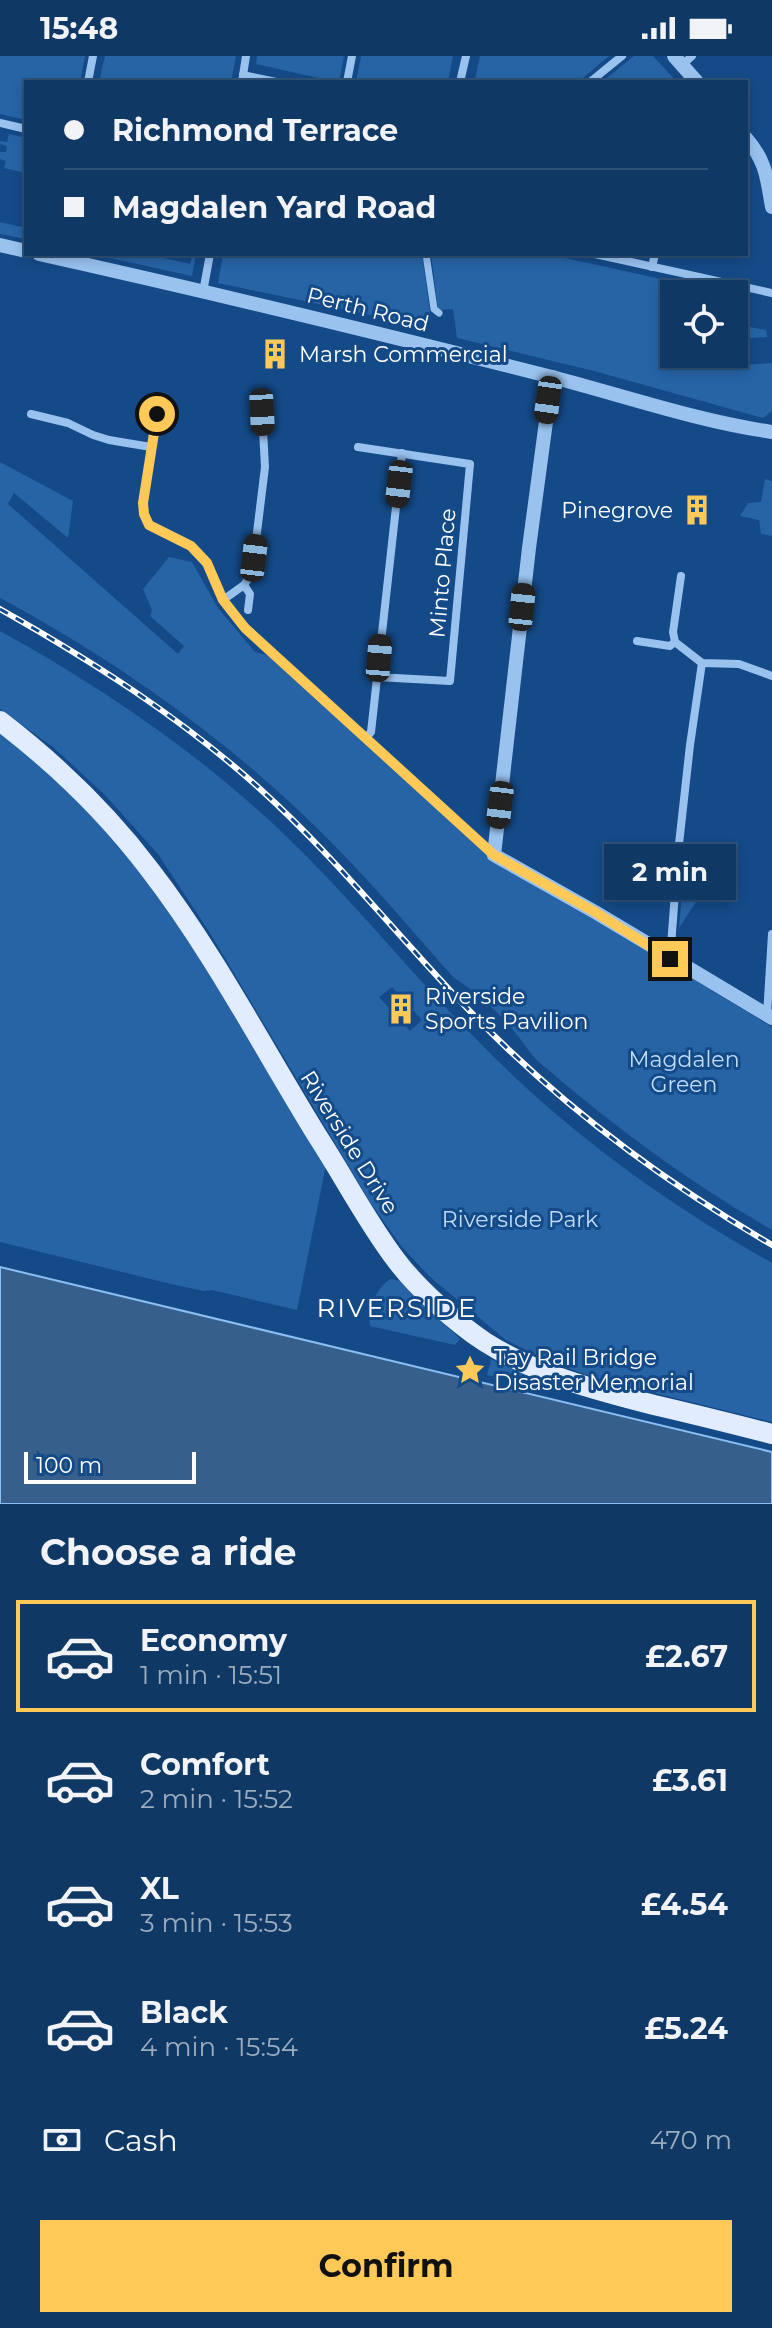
<!DOCTYPE html>
<meta charset="utf-8">
<style>
:root{--surface:#0f3865;--page:#1d436e;--text:#f1f3f6;--muted:#9bacbf;--line:#2f5279;--accent:#ffc957}
body{margin:0;font-family:Montserrat,sans-serif;background:var(--page);color:var(--text);height:100vh;display:flex;flex-direction:column;font-size:30px;white-space:nowrap}
*{box-sizing:border-box;margin:0}
p{font-size:26px;color:var(--muted)}
.icon{flex:none;width:44px;height:44px;fill:none;stroke:currentColor;stroke-width:2;stroke-linecap:round;stroke-linejoin:round}
.map{position:relative;height:1448px;overflow:hidden}
.sheet{display:flex;flex-direction:column;background:var(--surface);flex:1}
.sheet>*{flex:none}
.top-card{position:absolute;left:24px;top:24px;width:724px;height:176px;border-radius:0px;box-shadow:0 4px 12px #0003,0 0 0 2px var(--line);display:grid;align-content:center;height:176px;padding:0 40px;background:var(--surface)}
.controls{position:absolute;left:660px;top:224px;display:grid;gap:16px}
.controls a{display:grid;place-items:center;width:88px;height:88px;border-radius:0px;background:var(--surface);box-shadow:0 4px 12px #0003,0 0 0 2px var(--line);font-size:40px}
.scale{position:absolute;left:24px;bottom:20px;width:172px;box-sizing:border-box;padding-left:8px;border:4px solid #fff;border-top:0;font-size:22px;line-height:28px;white-space:nowrap;color:#fff;-webkit-text-stroke:6px #144a87;paint-order:stroke}
.end{position:absolute;width:36px;height:36px;margin:-18px;border:10px solid #ffc957;background:#111;box-shadow:0 0 0 4px #111}
.from{border-radius:50%}
.bubble{position:absolute;height:56px;border-radius:0px;background:var(--surface);box-shadow:0 4px 12px #0003,0 0 0 2px var(--line);font-size:26px;font-weight:700;line-height:56px;text-align:center}
.car{position:absolute;width:24px;height:48px;margin:-24px -12px;border-radius:10px;box-shadow:0 0 6px 2px #0007;background:linear-gradient(#222 24%,#8ab4d8 0 40%,#222 0 76%,#8ab4d8 0 86%,#222 0)}
.top-card b{display:flex;align-items:center;gap:28px;height:76px;font-size:30px}
.top-card b+b{border-top:2px solid var(--line)}
.top-card i{width:20px;height:20px;background:var(--text)}
ul{padding:0;list-style:none}
li{display:flex;align-items:center;gap:24px;height:112px;margin:0 16px 12px;padding:0 24px;border:4px solid transparent;border-radius:0px}
li div{flex:1}
li b{display:block;font-size:30px}
li em{font-style:normal;font-weight:700}
li.current{border-color:var(--accent)}
li>.icon{width:72px;height:72px;stroke-width:1.5}
h2{padding:0 40px;font-size:36px;line-height:96px}
.pay{display:flex;align-items:center;gap:20px;height:88px;padding:0 40px;font-size:30px}
.pay p{margin-inline-start:auto}
.action{display:flex;gap:16px;margin-top:auto;padding:16px 40px}
.action a{flex:1;height:92px;border-radius:0px;background:var(--accent);color:#111;font-size:32px;font-weight:700;line-height:92px;text-align:center}
.status{display:flex;justify-content:space-between;align-items:center;height:56px;padding:0 40px;background:var(--surface);direction:ltr}
.status svg{height:22px;fill:currentColor}
.map>svg:first-child{display:block}
</style>
<div class="status"><b>15:48</b><svg viewBox="0 0 49 12"><path d="M0 12V9h3v3zM5 12V6h3v6zM10 12V3h3v9zM15 12V0h3v12zM26 1h20v11H26zM47 4h2v5h-2z"/></svg></div>
<div class="map">
<svg width="772" height="1448" viewBox="0 0 772 1448">
<rect width="100%" height="100%" fill="#144a87"/>
<g fill="#2664a6" fill-rule="evenodd">
<path d="M0,0H85L80,26H26V64L0,58Z"/>
<path d="M105,0H236L231,26H99Z"/>
<path d="M257,0H344L339,26H336L256,8Z"/>
<path d="M361,0H453L448,26H356Z"/>
<path d="M480,0H609L578,26H488L475,23Z"/>
<path d="M634,0H653L677,26H602Z"/>
<path d="M9,78L26,82L24,103L26,104V117L4,112L6,105L0,103V96H6L7,90L0,88V85L7,86Z"/>
<path d="M0,166L26,172V183L0,178Z"/>
<path d="M91,198H146L190,208L193,198H196L192,220Z"/>
<path d="M223,198H422L431,263L409,267L218,227Z"/>
<path d="M431,198H547L702,232L701,238H674V298H732L733,310L772,307V355L763,362L594,315L457,282L453,253L438,254Z"/>
<path d="M734,268L766,274L767,281L734,283Z"/>
<path d="M0,406L73,445L68,482L14,437L8,448L178,598L184,590L150,560L152,554L143,533L169,501L192,506L218,552L255,596L271,600L490,800L772,971V1174C689,1126 613,1070 540,1007C529,997 523,985 513,974C496,954 477,936 454,922C415,878 377,833 336,791C238,691 123,608 0,542Z"/>
<path d="M765,423L772,425V480L761,478L759,464L740,460L748,447L761,446Z"/>
<path d="M0,575C102,631 200,698 284,778C353,844 412,919 479,986C567,1076 663,1145 772,1207V1366L602,1324L553,1307L506,1284L430,1221L402,1191L370,1146L210,877L158,798L105,739L53,691L0,653ZM392,931L422,964L410,975L379,941Z"/>
<path d="M0,675L36,702L101,766L132,804L206,907L326,1109L297,1254L212,1234L204,1235L175,1229L0,1186Z"/>
<path d="M692,832L696,846L679,872L682,838Z"/>
<path d="M391,1223L401,1225L460,1283L455,1289L370,1270C367,1254 377,1230 391,1223Z"/>
<path d="M491,1303L559,1335L487,1319Z"/>
</g>
<path fill="#375f8c" stroke="#8bbef2" stroke-width="2" d="M0,1211L772,1396V1448H0Z"/>
<g fill="none" stroke-linecap="round" stroke-linejoin="round">
<path stroke="#99c2ef" stroke-width="7" d="M426,198L434,253L439,257"/>
<g stroke="#99c2ef" stroke-width="8">
<path d="M682,9L692,0"/>
<path d="M243,19L276,26"/>
<path d="M88,26L93,0"/>
<path d="M242,26L246,0"/>
<path d="M347,26L352,0"/>
<path d="M460,26L466,0"/>
<path d="M590,26L622,0"/>
<path d="M0,67L26,73"/>
<path d="M595,198L772,237"/>
<path d="M652,211L655,198"/>
<path d="M203,236L210,198"/>
<path d="M31,358L68,367L93,379L109,384L151,391"/>
<path d="M157,358L143,447L144,458L149,469L191,490L207,507L223,544L245,572L493,798"/>
<path d="M358,391L470,408L450,625L377,621"/>
<path d="M681,520L673,576L675,586L702,607L739,608L772,620"/>
<path d="M244,529L250,538L248,554"/>
<path d="M223,544L244,529L252,517L265,411L262,356L268,343"/>
<path d="M637,585L670,590L675,586"/>
<path d="M366,682L371,676L402,397"/>
<path d="M670,903L678,797L690,689L702,607"/>
<path d="M767,959L772,878"/>
</g>
<g stroke="#99c2ef" stroke-width="14">
<path d="M674,0L697,26"/>
<path d="M746,82C766,105 767,122 772,151"/>
<path d="M0,189L26,195"/>
<path d="M39,198C209,236 379,277 548,320C622,339 696,365 772,376"/>
<path d="M552,321L529,492L494,799L595,856L772,962"/>
</g>
<path stroke="#e1edff" stroke-width="20" d="M0,665C56,708 107,757 150,814C214,897 263,992 318,1081C344,1121 367,1166 396,1204C416,1231 456,1267 485,1286C537,1319 595,1334 654,1349C693,1358 733,1368 772,1378"/>
<g stroke="#fff" stroke-width="6">
<path id="rail" d="M0,553C92,605 180,661 259,732C349,813 421,911 510,995C589,1070 678,1134 772,1189"/>
</g>
<use href="#rail" stroke="#144a87" stroke-width="3" stroke-dasharray="9" stroke-linecap="butt"/>
</g>
<g fill="none" stroke-linecap="round" stroke-linejoin="round">
<path stroke="#ffc957" stroke-width="10" d="M157,358L143,447L144,458L149,469L191,490L207,507L223,544L245,572L494,799L595,856L670,903"/>
</g>
<defs>
<g id="building-bare" transform="scale(2.4)"><path d="M-4-6H4V6H1V3H-1V6H-4ZM-2.5-4.3h1.7v1.8h-1.7ZM.8-4.3h1.7v1.8H.8ZM-2.5-1h1.7V.8h-1.7ZM.8-1h1.7V.8H.8Z" fill="#ffc957" stroke="#144a87" stroke-width="2.5" paint-order="stroke"/></g>
<g id="sight-bare" transform="scale(2.4)"><path d="M0-6L1.8-2.2L6-1.7L2.9 1.2L3.7 5.4L0 3.3L-3.7 5.4L-2.9 1.2L-6-1.7L-1.8-2.2Z" fill="#ffc957" stroke="#144a87" stroke-width="2.5" paint-order="stroke"/></g>
</defs>
<g fill-rule="evenodd">
<use href="#building-bare" x="275" y="298"/>
<use href="#building-bare" x="697" y="454"/>
<use href="#building-bare" x="401" y="953"/>
<use href="#sight-bare" x="470" y="1314"/>
</g>
<g text-anchor="middle" stroke-width="6" stroke-linejoin="round" paint-order="stroke">
<g font-size="22" fill="#fff" stroke="#144a87">
<text transform="translate(368 253) rotate(14)" y="8">Perth Road</text>
<text transform="translate(442 517) rotate(-85)" y="8">Minto Place</text>
<text transform="translate(350 1086) rotate(58)" y="8">Riverside Drive</text>
</g>
<g font-size="22" fill="#fff" stroke="#144a87" text-anchor="start">
<text x="299" y="306">Marsh Commercial</text>
<text x="673" y="462" text-anchor="end">Pinegrove</text>
<text x="425" y="948">Riverside<tspan x="425" dy="25">Sports Pavilion</tspan></text>
<text x="494" y="1309">Tay Rail Bridge<tspan x="494" dy="25">Disaster Memorial</tspan></text>
</g>
<g font-size="22" fill="#bfdcfb" stroke="#144a87">
<text x="684" y="1011">Magdalen<tspan x="684" dy="25">Green</tspan></text>
<text x="520" y="1171">Riverside Park</text>
</g>
<g font-size="26" letter-spacing="2" fill="#fff" stroke="#144a87">
<text x="397" y="1261">RIVERSIDE</text>
</g>
</g>
</svg>
<div class="controls">
<a><svg class="icon" aria-label="locate" viewBox="0 0 24 24"><circle cx="12" cy="12" r="6"/><path d="M12 2v4M12 18v4M2 12h4M18 12h4"/></svg></a>
</div>
<div class="scale">100 m</div>
<i class="end from" style="left:157px;top:358px"></i>
<i class="end" style="left:670px;top:903px"></i>
<div class="bubble" style="left:604px;top:788px;width:132px">2 min</div>
<i class="car" style="left:548px;top:344px;rotate:188deg"></i>
<i class="car" style="left:262px;top:356px;rotate:177deg"></i>
<i class="car" style="left:399px;top:428px;rotate:187deg"></i>
<i class="car" style="left:254px;top:502px;rotate:7deg"></i>
<i class="car" style="left:522px;top:551px;rotate:6deg"></i>
<i class="car" style="left:379px;top:602px;rotate:5deg"></i>
<i class="car" style="left:500px;top:749px;rotate:187deg"></i>
<div class="top-card">
<b><i class="from"></i>Richmond Terrace</b>
<b><i></i>Magdalen Yard Road</b>
</div>
</div>
<section class="sheet">
<h2>Choose a ride</h2>
<ul>
<li class="current"><svg class="icon" aria-label="car" viewBox="0 0 24 24"><path d="M5 17H2v-5l4-1 3-4h7l3 4 3 1v5h-3M9 17h6M6 11h13"/><circle cx="7" cy="17" r="2"/><circle cx="17" cy="17" r="2"/></svg><div><b>Economy</b><p>1 min · 15:51</p></div><em>£2.67</em></li>
<li><svg class="icon" aria-label="car" viewBox="0 0 24 24"><path d="M5 17H2v-5l4-1 3-4h7l3 4 3 1v5h-3M9 17h6M6 11h13"/><circle cx="7" cy="17" r="2"/><circle cx="17" cy="17" r="2"/></svg><div><b>Comfort</b><p>2 min · 15:52</p></div><em>£3.61</em></li>
<li><svg class="icon" aria-label="car" viewBox="0 0 24 24"><path d="M5 17H2v-5l4-1 3-4h7l3 4 3 1v5h-3M9 17h6M6 11h13"/><circle cx="7" cy="17" r="2"/><circle cx="17" cy="17" r="2"/></svg><div><b>XL</b><p>3 min · 15:53</p></div><em>£4.54</em></li>
<li><svg class="icon" aria-label="car" viewBox="0 0 24 24"><path d="M5 17H2v-5l4-1 3-4h7l3 4 3 1v5h-3M9 17h6M6 11h13"/><circle cx="7" cy="17" r="2"/><circle cx="17" cy="17" r="2"/></svg><div><b>Black</b><p>4 min · 15:54</p></div><em>£5.24</em></li>
</ul>
<div class="pay"><svg class="icon" aria-label="cash" viewBox="0 0 24 24"><path d="M3 7h18v10H3z"/><circle cx="12" cy="12" r="2"/></svg>Cash<p>470 m</p></div>
<div class="action"><a>Confirm</a></div>
</section>
